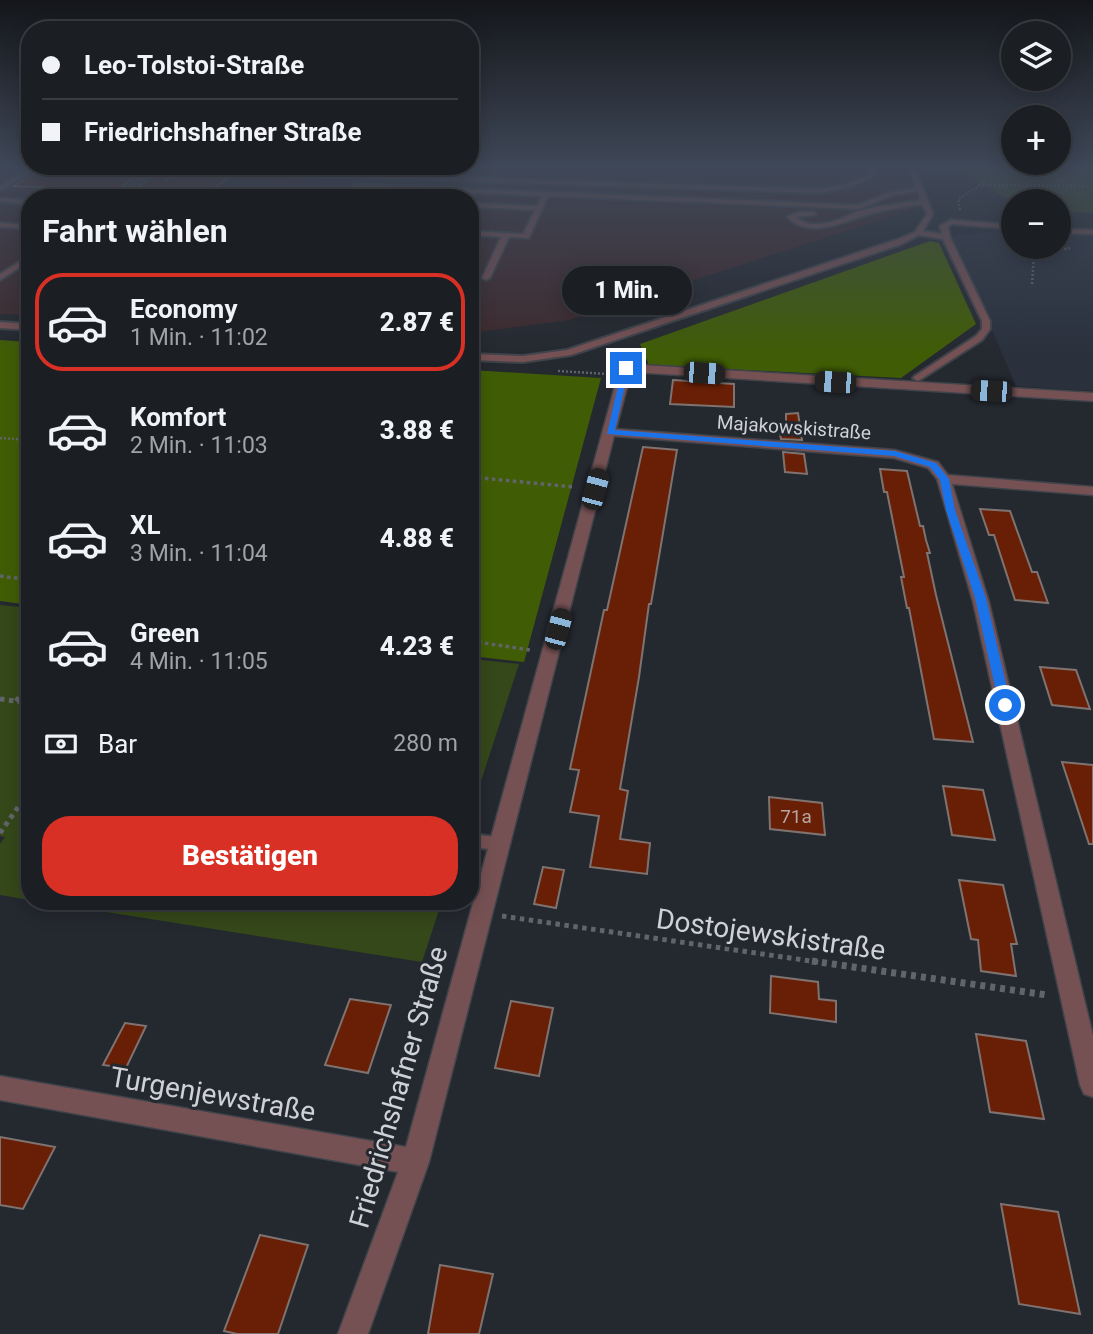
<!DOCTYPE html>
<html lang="de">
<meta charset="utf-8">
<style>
:root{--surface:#1b1e23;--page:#282b30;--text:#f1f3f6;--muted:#a0a2a6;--line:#393c41;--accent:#d93025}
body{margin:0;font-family:Roboto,sans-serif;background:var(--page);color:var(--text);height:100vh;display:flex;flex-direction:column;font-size:26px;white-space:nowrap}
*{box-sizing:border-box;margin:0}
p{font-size:23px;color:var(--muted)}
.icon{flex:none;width:38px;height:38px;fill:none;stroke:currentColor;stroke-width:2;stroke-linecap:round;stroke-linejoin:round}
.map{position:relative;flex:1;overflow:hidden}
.drawer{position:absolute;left:21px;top:189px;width:458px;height:721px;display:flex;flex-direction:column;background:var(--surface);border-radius:28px;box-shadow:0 4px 18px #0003,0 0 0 2px var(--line)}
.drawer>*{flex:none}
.top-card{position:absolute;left:21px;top:21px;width:458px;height:154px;border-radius:28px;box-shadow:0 4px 18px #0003,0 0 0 2px var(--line);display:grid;align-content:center;height:154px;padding:0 21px;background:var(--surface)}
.buttons{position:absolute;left:1001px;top:21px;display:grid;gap:14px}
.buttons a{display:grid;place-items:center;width:70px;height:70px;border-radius:50%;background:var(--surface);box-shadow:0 4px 18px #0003,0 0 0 2px var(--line);font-size:35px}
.end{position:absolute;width:32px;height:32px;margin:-16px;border:9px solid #1a73e8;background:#fff;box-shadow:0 0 0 4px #fff}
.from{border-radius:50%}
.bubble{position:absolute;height:49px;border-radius:24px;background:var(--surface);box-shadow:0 4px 18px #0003,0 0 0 2px var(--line);font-size:23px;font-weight:800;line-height:49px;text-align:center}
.car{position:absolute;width:21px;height:42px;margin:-21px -10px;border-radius:9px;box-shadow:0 0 5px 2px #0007;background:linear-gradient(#222 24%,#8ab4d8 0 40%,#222 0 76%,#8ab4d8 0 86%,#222 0)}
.top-card b{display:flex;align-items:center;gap:24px;height:66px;font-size:26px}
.top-card b+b{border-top:2px solid var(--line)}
.top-card i{width:18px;height:18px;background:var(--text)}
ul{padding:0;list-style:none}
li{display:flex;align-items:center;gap:21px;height:98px;margin:0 14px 10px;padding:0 7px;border:4px solid transparent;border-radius:28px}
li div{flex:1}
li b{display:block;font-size:26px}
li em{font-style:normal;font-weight:800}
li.current{border-color:var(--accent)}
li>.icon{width:63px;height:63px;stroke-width:1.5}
h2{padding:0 21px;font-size:32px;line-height:84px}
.pay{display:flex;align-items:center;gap:18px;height:77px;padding:0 21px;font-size:26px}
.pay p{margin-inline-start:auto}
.button{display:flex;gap:14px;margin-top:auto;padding:14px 21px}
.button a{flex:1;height:80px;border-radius:28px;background:var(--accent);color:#fff;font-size:28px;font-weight:800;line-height:80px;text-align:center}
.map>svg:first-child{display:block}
</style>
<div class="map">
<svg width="1093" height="1334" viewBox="0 0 1093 1334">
<rect width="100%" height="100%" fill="#24282f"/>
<path fill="#3d292d" d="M0,169H900L903,176L909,180L921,207L569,320L471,333V198H30V315L0,314Z"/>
<path fill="#2a313d" d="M1005,230L1013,231V247H1059V232L1093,234V391L1016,386L952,236Z"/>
<g fill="#354819">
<path d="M962,169H1093V213L1059,211V201L1013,202L983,185Z"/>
<path d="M0,605L30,608V900L0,895V844L5,837L0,836Z"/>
<path d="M471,659L519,664L471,812Z"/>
<path d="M37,901H442L422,962Z"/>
</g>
<g fill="#405d05">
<path d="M930,241L939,243L976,324L901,378L649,365L640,344Z"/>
<path d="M0,340L30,342V605L0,601Z"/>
<path d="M471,370L601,378L524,662L471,656Z"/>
</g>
<g fill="#691f06" stroke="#7e7370" stroke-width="2">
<path d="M40,169H145L116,191L13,186Z"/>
<path d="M161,169H191L198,174L205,169H232V174L203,198H152L158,193L132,192Z"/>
<path d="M673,380L734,384V407L670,404Z"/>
<path d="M798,413L802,440L781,439L778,424L786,425V414Z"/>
<path d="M643,447L677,450L651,604H649L639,677L620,789L628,791L620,839L650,843L647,874L590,867L599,816L570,812L579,770L570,769L604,610H607Z"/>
<path d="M783,452L804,454L807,474L785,472Z"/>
<path d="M880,469L907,471L920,526H923L926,540L930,553H927L936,595L973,742L934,739L909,608H907L901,577H904L887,492H884Z"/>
<path d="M980,509L1010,511L1032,572H1037L1048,603L1015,600L994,535H989Z"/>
<path d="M1040,667L1076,670L1090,709L1052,705Z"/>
<path d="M1062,762L1093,765V844H1089Z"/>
<path d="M943,786L983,790L995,840L952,835Z"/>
<path d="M769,797L822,803L825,835L770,829Z"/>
<path d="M543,867L564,870L556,908L534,904Z"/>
<path d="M959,880L1003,885L1017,944H1011L1016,976L981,971L978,940L971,939Z"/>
<path d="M771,976L818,982L819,999L836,1001V1022L770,1013Z"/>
<path d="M350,999L391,1005L368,1073L325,1065Z"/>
<path d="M511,1001L553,1008L539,1076L495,1068Z"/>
<path d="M125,1023L146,1026L126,1068L103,1065Z"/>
<path d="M976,1034L1026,1041L1044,1119L990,1112Z"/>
<path d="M0,1137L55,1147L23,1209L0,1205Z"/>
<path d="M1001,1204L1058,1212L1080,1314L1019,1304Z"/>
<path d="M260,1235L308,1245L278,1334H237L224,1331Z"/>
<path d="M440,1265L493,1274L479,1334H428Z"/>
</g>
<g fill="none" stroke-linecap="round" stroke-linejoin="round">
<g stroke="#3f434a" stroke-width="4">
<g id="service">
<path d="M29,169H37L0,191V186Z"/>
<path d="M150,169H158L119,198H111Z"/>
<path d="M194,169H202V170L199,172Z"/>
<path d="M870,169H876L872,178L851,187L820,193L236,174L233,172L236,170L820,189L847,184L867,176Z"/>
<path d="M909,169H915L933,214L923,231L942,234L940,226L951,220L1013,225V229L952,224L948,227L950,237L990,321V329L982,340L918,381L913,378L915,376L976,336L982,329V321L943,239L919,235L902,244L571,355L523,362L471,360V354L523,356L567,350L896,240L915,232L927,214L922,204C903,207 882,210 864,216C840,223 809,239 787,217L798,212H814L816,215L796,217C812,231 837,221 851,214C865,207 904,203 921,200L918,191L891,196L859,209L548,196L529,238L509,237L490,278L486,280L482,278L501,237L471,235V231L523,234L535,210L471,207V203L537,206L542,196L356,188L353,186L356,184L858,205L887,193L916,188Z"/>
<path d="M0,198L30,200V204L0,202Z"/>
<path d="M0,223L30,225V229L0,227Z"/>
<path d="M1059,229L1093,230V234L1059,233Z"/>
<path d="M30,255V261L0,280V274Z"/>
<path d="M0,322L30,324V330L0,328Z"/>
<path d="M471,834L504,838L506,843L504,848L498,850L471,847Z"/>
</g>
</g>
<g stroke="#3f434a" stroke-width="3">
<path id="minor" d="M626,364L1093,393V401L631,372L616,429L895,450L938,462L948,475L1093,487V495L952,484L989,602L1093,1036V1097L1084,1094L1080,1085L973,602L937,479L928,468L894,458L614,436L429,1162L368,1334H338L398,1172L0,1100V1076L406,1147L620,368Z"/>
</g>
<g stroke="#61656b" stroke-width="2.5" stroke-dasharray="2 2" stroke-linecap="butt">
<path d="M1004,169L1064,182"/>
<path d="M166,181L183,171"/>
<path d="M978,185L1093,186"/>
<path d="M293,195L348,197"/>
<path d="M960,210L958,199L984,183V169"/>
<path d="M1032,284L1034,255L1070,248"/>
<path d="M558,371L606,374"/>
<path d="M0,438L30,440"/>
</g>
<g stroke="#61656b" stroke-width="3.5" stroke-dasharray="3.5 3.5" stroke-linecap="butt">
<path d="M471,477L574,487"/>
<path d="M0,576L30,580"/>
<path d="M471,641L530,650"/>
</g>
<g stroke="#61656b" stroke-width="5" stroke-dasharray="4.5 4.5" stroke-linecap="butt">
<path d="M0,699L30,703"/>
<path d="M16,701L30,685"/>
<path d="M0,833L30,790"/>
<path d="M502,916L824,963"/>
</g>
<path stroke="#61656b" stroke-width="7" stroke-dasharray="5 5" stroke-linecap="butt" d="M812,961L1047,995"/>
<use href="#service" fill="#765153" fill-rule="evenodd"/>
<use href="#minor" fill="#765153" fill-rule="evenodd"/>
</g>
<linearGradient id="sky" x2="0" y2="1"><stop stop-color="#14161a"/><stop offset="0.47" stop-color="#3f4858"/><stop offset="1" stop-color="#3f4858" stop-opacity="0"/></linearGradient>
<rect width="1093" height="356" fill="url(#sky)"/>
<path fill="#1a73e8" d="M626,366L629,368L615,430L895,451L936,463L949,479L955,510L986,598L1011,705L1009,708H1000L999,705L975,598L946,510L940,480L930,467L894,456L607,434L622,368Z"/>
<g text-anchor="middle" stroke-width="6" stroke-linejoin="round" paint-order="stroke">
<g font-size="19" fill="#cfd1d6" stroke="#24282f">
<text transform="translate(794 427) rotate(4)" y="7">Majakowskistraße</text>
</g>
<g font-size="19" fill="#b6a4a2">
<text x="796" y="823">71a</text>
</g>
<g font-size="28" fill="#cfd1d6" stroke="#24282f">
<text transform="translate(771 934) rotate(8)" y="10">Dostojewskistraße</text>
<text transform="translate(398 1087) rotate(-74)" y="10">Friedrichshafner Straße</text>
<text transform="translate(213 1094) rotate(10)" y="10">Turgenjewstraße</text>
</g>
</g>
</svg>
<div class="buttons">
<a><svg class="icon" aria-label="layers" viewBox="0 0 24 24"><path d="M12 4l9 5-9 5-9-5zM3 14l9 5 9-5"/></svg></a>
<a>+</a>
<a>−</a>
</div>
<i class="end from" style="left:1005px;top:705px"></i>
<i class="end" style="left:626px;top:368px"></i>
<div class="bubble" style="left:562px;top:266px;width:130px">1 Min.</div>
<i class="car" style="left:704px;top:373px;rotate:94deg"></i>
<i class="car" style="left:835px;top:382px;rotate:274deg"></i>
<i class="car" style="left:991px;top:391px;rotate:273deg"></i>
<i class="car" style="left:595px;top:489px;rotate:15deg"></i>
<i class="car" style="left:558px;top:629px;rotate:15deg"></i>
<div class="top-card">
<b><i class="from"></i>Leo-Tolstoi-Straße</b>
<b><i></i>Friedrichshafner Straße</b>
</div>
<section class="drawer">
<h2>Fahrt wählen</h2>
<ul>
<li class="current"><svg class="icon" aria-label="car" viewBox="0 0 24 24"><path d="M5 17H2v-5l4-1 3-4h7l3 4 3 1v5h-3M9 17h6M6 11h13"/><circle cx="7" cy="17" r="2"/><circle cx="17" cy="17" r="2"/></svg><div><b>Economy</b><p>1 Min. · 11:02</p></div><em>2.87 €</em></li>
<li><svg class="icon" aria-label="car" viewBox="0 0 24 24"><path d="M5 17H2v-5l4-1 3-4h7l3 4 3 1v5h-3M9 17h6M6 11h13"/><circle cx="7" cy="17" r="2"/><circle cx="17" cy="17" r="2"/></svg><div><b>Komfort</b><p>2 Min. · 11:03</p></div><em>3.88 €</em></li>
<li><svg class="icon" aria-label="car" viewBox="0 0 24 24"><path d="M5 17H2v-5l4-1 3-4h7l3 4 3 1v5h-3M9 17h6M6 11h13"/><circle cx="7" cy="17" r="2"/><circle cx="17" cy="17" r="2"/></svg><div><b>XL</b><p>3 Min. · 11:04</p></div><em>4.88 €</em></li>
<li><svg class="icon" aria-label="car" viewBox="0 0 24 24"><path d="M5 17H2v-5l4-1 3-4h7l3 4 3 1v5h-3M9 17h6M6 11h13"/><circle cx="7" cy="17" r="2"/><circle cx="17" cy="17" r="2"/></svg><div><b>Green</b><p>4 Min. · 11:05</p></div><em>4.23 €</em></li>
</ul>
<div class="pay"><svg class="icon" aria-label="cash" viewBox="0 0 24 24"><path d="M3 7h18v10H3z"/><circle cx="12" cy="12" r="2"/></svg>Bar<p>280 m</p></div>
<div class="button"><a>Bestätigen</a></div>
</section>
</div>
